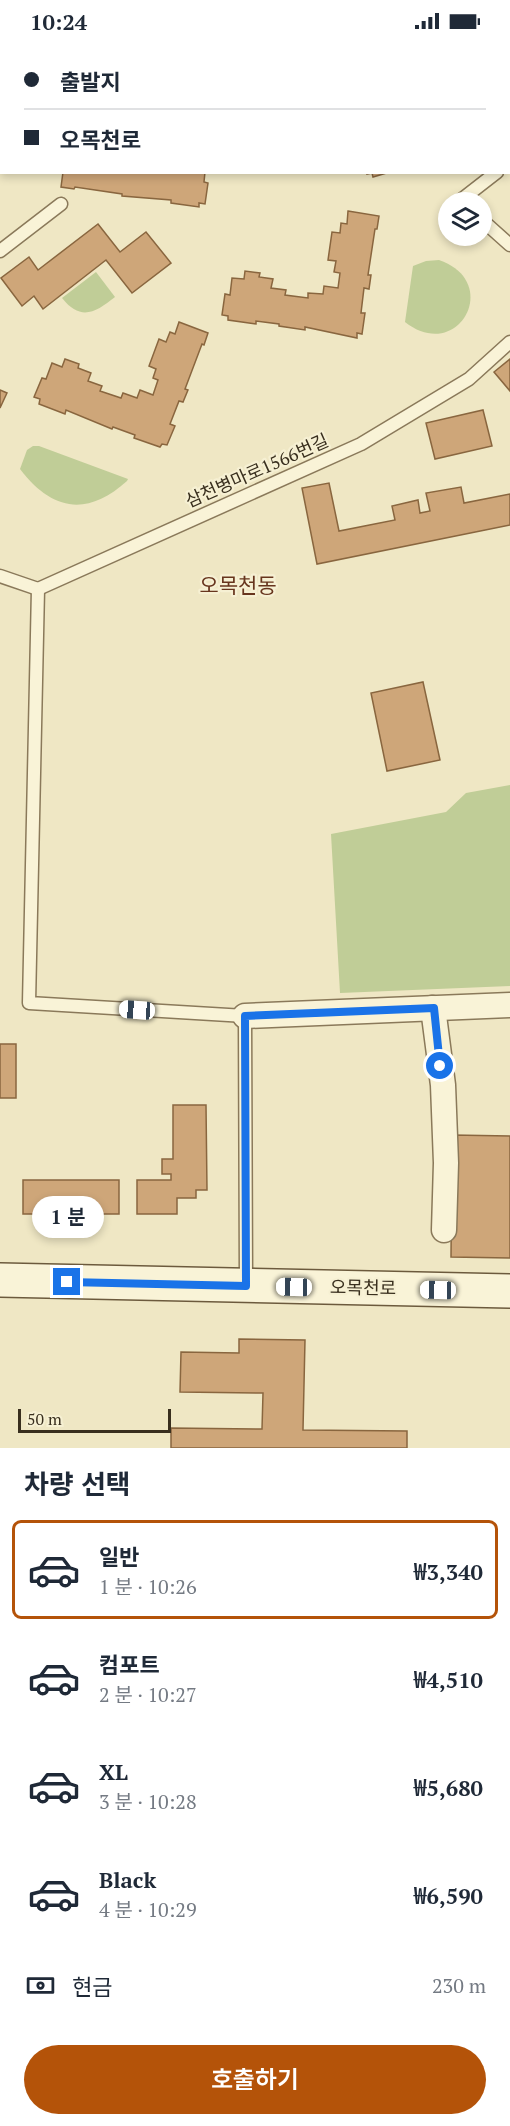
<!DOCTYPE html>
<html lang="ko">
<meta charset="utf-8">
<style>
:root{--surface:#fff;--page:#f6f6f7;--text:#1f2937;--muted:#747a83;--line:#e0e1e3;--accent:#b45309}
body{margin:0;font-family:"PT Serif","Noto Sans KR",serif;background:var(--page);color:var(--text);height:100vh;display:flex;flex-direction:column;font-size:22px;white-space:nowrap}
*{box-sizing:border-box;margin:0}
p{font-size:20px;color:var(--muted)}
.icon{flex:none;width:33px;height:33px;fill:none;stroke:currentColor;stroke-width:2;stroke-linecap:round;stroke-linejoin:round}
.map{position:relative;height:1406px;overflow:hidden}
.side{display:flex;flex-direction:column;background:var(--surface);flex:1}
.side>*{flex:none}
.guide{position:absolute;left:0px;top:0px;width:510px;height:132px;box-shadow:0 3px 9px #0003;display:grid;align-content:center;height:132px;padding:0 24px;background:var(--surface)}
.controls{position:absolute;left:438px;top:150px;display:grid;gap:12px}
.controls a{display:grid;place-items:center;width:54px;height:54px;border-radius:50%;background:var(--surface);box-shadow:0 3px 9px #0003;font-size:30px}
.scale{position:absolute;left:18px;bottom:15px;width:153px;box-sizing:border-box;padding-left:6px;border:3px solid #392f1e;border-top:0;font-size:16px;line-height:21px;white-space:nowrap;color:#392f1e;-webkit-text-stroke:4px #f6f0d3;paint-order:stroke}
.end{position:absolute;width:27px;height:27px;margin:-14px;border:8px solid #1a73e8;background:#fff;box-shadow:0 0 0 3px #fff}
.from{border-radius:50%}
.bubble{position:absolute;height:42px;border-radius:21px;background:var(--surface);box-shadow:0 3px 9px #0003;font-size:20px;font-weight:600;line-height:42px;text-align:center}
.car{position:absolute;width:18px;height:36px;margin:-18px -9px;border-radius:8px;box-shadow:0 0 4px 2px #0007;background:linear-gradient(#fff 24%,#345 0 40%,#fff 0 76%,#345 0 86%,#fff 0)}
.guide b{display:flex;align-items:center;gap:21px;height:57px;font-size:22px}
.guide b+b{border-top:2px solid var(--line)}
.guide i{width:15px;height:15px;background:var(--text)}
ul{padding:0;list-style:none}
li{display:flex;align-items:center;gap:18px;height:99px;margin:0 12px 9px;padding:0 12px;border:3px solid transparent;border-radius:9px}
li div{flex:1}
li b{display:block;font-size:22px}
li em{font-style:normal;font-weight:600}
li.selected{border-color:var(--accent)}
li>.icon{width:54px;height:54px;stroke-width:1.5}
h2{padding:0 24px;font-size:27px;line-height:72px}
.pay{display:flex;align-items:center;gap:15px;height:66px;padding:0 24px;font-size:22px}
.pay p{margin-inline-start:auto}
.button{display:flex;gap:12px;margin-top:auto;padding:12px 24px}
.button a{flex:1;height:69px;border-radius:36px;background:var(--accent);color:#fff;font-size:24px;font-weight:600;line-height:69px;text-align:center}
.status{display:flex;justify-content:space-between;align-items:center;height:42px;padding:0 30px;background:var(--surface);direction:ltr}
.status svg{height:16px;fill:currentColor}
.map>svg:first-child{display:block}
</style>
<div class="status"><b>10:24</b><svg viewBox="0 0 49 12"><path d="M0 12V9h3v3zM5 12V6h3v6zM10 12V3h3v9zM15 12V0h3v12zM26 1h20v11H26zM47 4h2v5h-2z"/></svg></div>
<div class="map">
<svg width="510" height="1406" viewBox="0 0 510 1406">
<rect width="100%" height="100%" fill="#efe7c4"/>
<g fill="#c0cd97">
<path d="M439,218C503,240 458,322 405,280L413,224L426,219Z"/>
<path d="M96,230L115,255C96,270 81,280 62,256Z"/>
<path d="M33,404H39L128,437L127,439C87,475 52,469 20,427L27,408Z"/>
<path d="M510,743V944L340,951L331,792L446,770L466,751Z"/>
</g>
<g fill="#cea679" stroke="#89663f" stroke-width="1.5">
<path d="M265,0H322L265,2Z"/>
<path d="M478,0H510V23L508,2H478Z"/>
<path d="M63,130H205L204,140L208,141L205,162L199,161V165L171,161V158L122,154V152L75,145L74,147L61,145Z"/>
<path d="M367,130H390L373,135L372,131L367,132Z"/>
<path d="M348,169L379,174L377,187H375L368,233H371L369,247L364,246L361,271H365L362,292L357,291V296L305,285V288L279,284V282L256,279V282L228,278V274L222,273L225,252L230,253L232,236L244,237L245,229L260,231L259,235L273,237L271,246L286,248L285,253L308,256V251L323,252L324,244L338,246L340,231L334,230L336,219L328,218L332,190L340,191L341,181L347,182Z"/>
<path d="M98,182L120,210L146,190L171,221L132,251L106,218L43,267L34,254L22,264L1,236L29,215L38,228Z"/>
<path d="M179,280L208,291L204,303L202,302L185,347L188,348L183,360L179,359L170,382L175,384L167,403L162,402L160,405L134,396L135,393L113,385L112,387L66,368L65,372L39,362L40,357L34,355L42,336L46,337L52,321L62,325L65,317L79,322L78,326L91,331L88,339L102,344L100,349L121,356L123,351L137,356L140,348L153,353L158,338L153,336L156,327L149,324L159,297L166,300L170,290L175,292Z"/>
<path d="M510,317V349L494,330Z"/>
<path d="M0,348L7,351L0,366Z"/>
<path d="M483,368L492,404L435,417L426,381Z"/>
<path d="M329,441L339,489L395,478L392,464L418,458L420,471L430,469L426,451L461,445L464,461L510,452V483L317,522L302,446Z"/>
<path d="M423,640L440,718L387,729L371,651Z"/>
<rect x="0" y="1002" width="16" height="54"/>
<path d="M173,1063H206L207,1148H196V1156H177V1172H137V1138H171V1132H162V1117H173Z"/>
<path d="M452,1093L510,1094V1216L451,1215Z"/>
<path d="M23,1138H119V1172H79L73,1170V1163H63V1172H23Z"/>
<path d="M239,1297L305,1298L303,1388L407,1389V1406H171V1386L262,1387L263,1351L180,1350L181,1310L239,1311Z"/>
</g>
<g fill="none" stroke-linecap="round" stroke-linejoin="round">
<g stroke="#8a795a" stroke-width="15">
<g id="lane">
<path d="M508,122L510,121"/>
<path d="M463,160L461,158L497,130"/>
<path d="M482,178L510,203"/>
<path d="M0,209L61,162"/>
<path d="M0,534L38,547L361,402L469,337L510,300"/>
<path d="M38,547L29,961L245,974L246,1242"/>
</g>
</g>
<g stroke="#8a795a" stroke-width="27">
<g id="street">
<path d="M433,966L443,1043L446,1121L444,1188"/>
<path d="M245,974L510,963"/>
</g>
</g>
<g stroke="#6c5a3d" stroke-width="36">
<path id="secondary" d="M0,1238L510,1249"/>
</g>
<g stroke="#8a795a" stroke-width="4" stroke-dasharray="4.5 3" stroke-linecap="butt">
<path d="M23,0L24,2"/>
<path d="M34,2L36,0"/>
<path d="M88,2L90,0"/>
<path d="M0,27L2,26"/>
<path d="M0,78L2,77"/>
</g>
<use href="#lane" stroke="#f9f3d7" stroke-width="12"/>
<use href="#street" stroke="#f9f3d7" stroke-width="24"/>
<use href="#secondary" stroke="#f9f3d7" stroke-width="33"/>
</g>
<g fill="none" stroke-linecap="round" stroke-linejoin="round">
<path stroke="#1a73e8" stroke-width="8" d="M67,1240L246,1244L245,974L434,966L440,1024"/>
</g>
<g text-anchor="middle" stroke-width="4.5" stroke-linejoin="round" paint-order="stroke">
<g font-size="18" fill="#392f1e" stroke="#f6f0d3">
<text transform="translate(257 429) rotate(-24)" y="6">삼천병마로1566번길</text>
<text transform="translate(363 1246) rotate(1)" y="6">오목천로</text>
</g>
<g font-size="21" fill="#67351d" stroke="#f6f0d3">
<text x="238" y="551">오목천동</text>
</g>
</g>
</svg>
<div class="controls">
<a><svg class="icon" aria-label="layers" viewBox="0 0 24 24"><path d="M12 4l9 5-9 5-9-5zM3 14l9 5 9-5"/></svg></a>
</div>
<div class="scale">50 m</div>
<i class="end from" style="left:440px;top:1024px"></i>
<i class="end" style="left:67px;top:1240px"></i>
<div class="bubble" style="left:32px;top:1154px;width:72px">1 분</div>
<i class="car" style="left:137px;top:968px;rotate:274deg"></i>
<i class="car" style="left:294px;top:1245px;rotate:271deg"></i>
<i class="car" style="left:438px;top:1248px;rotate:271deg"></i>
<div class="guide">
<b><i class="from"></i>출발지</b>
<b><i></i>오목천로</b>
</div>
</div>
<section class="side">
<h2>차량 선택</h2>
<ul>
<li class="selected"><svg class="icon" aria-label="car" viewBox="0 0 24 24"><path d="M5 17H2v-5l4-1 3-4h7l3 4 3 1v5h-3M9 17h6M6 11h13"/><circle cx="7" cy="17" r="2"/><circle cx="17" cy="17" r="2"/></svg><div><b>일반</b><p>1 분 · 10:26</p></div><em>₩3,340</em></li>
<li><svg class="icon" aria-label="car" viewBox="0 0 24 24"><path d="M5 17H2v-5l4-1 3-4h7l3 4 3 1v5h-3M9 17h6M6 11h13"/><circle cx="7" cy="17" r="2"/><circle cx="17" cy="17" r="2"/></svg><div><b>컴포트</b><p>2 분 · 10:27</p></div><em>₩4,510</em></li>
<li><svg class="icon" aria-label="car" viewBox="0 0 24 24"><path d="M5 17H2v-5l4-1 3-4h7l3 4 3 1v5h-3M9 17h6M6 11h13"/><circle cx="7" cy="17" r="2"/><circle cx="17" cy="17" r="2"/></svg><div><b>XL</b><p>3 분 · 10:28</p></div><em>₩5,680</em></li>
<li><svg class="icon" aria-label="car" viewBox="0 0 24 24"><path d="M5 17H2v-5l4-1 3-4h7l3 4 3 1v5h-3M9 17h6M6 11h13"/><circle cx="7" cy="17" r="2"/><circle cx="17" cy="17" r="2"/></svg><div><b>Black</b><p>4 분 · 10:29</p></div><em>₩6,590</em></li>
</ul>
<div class="pay"><svg class="icon" aria-label="cash" viewBox="0 0 24 24"><path d="M3 7h18v10H3z"/><circle cx="12" cy="12" r="2"/></svg>현금<p>230 m</p></div>
<div class="button"><a>호출하기</a></div>
</section>
